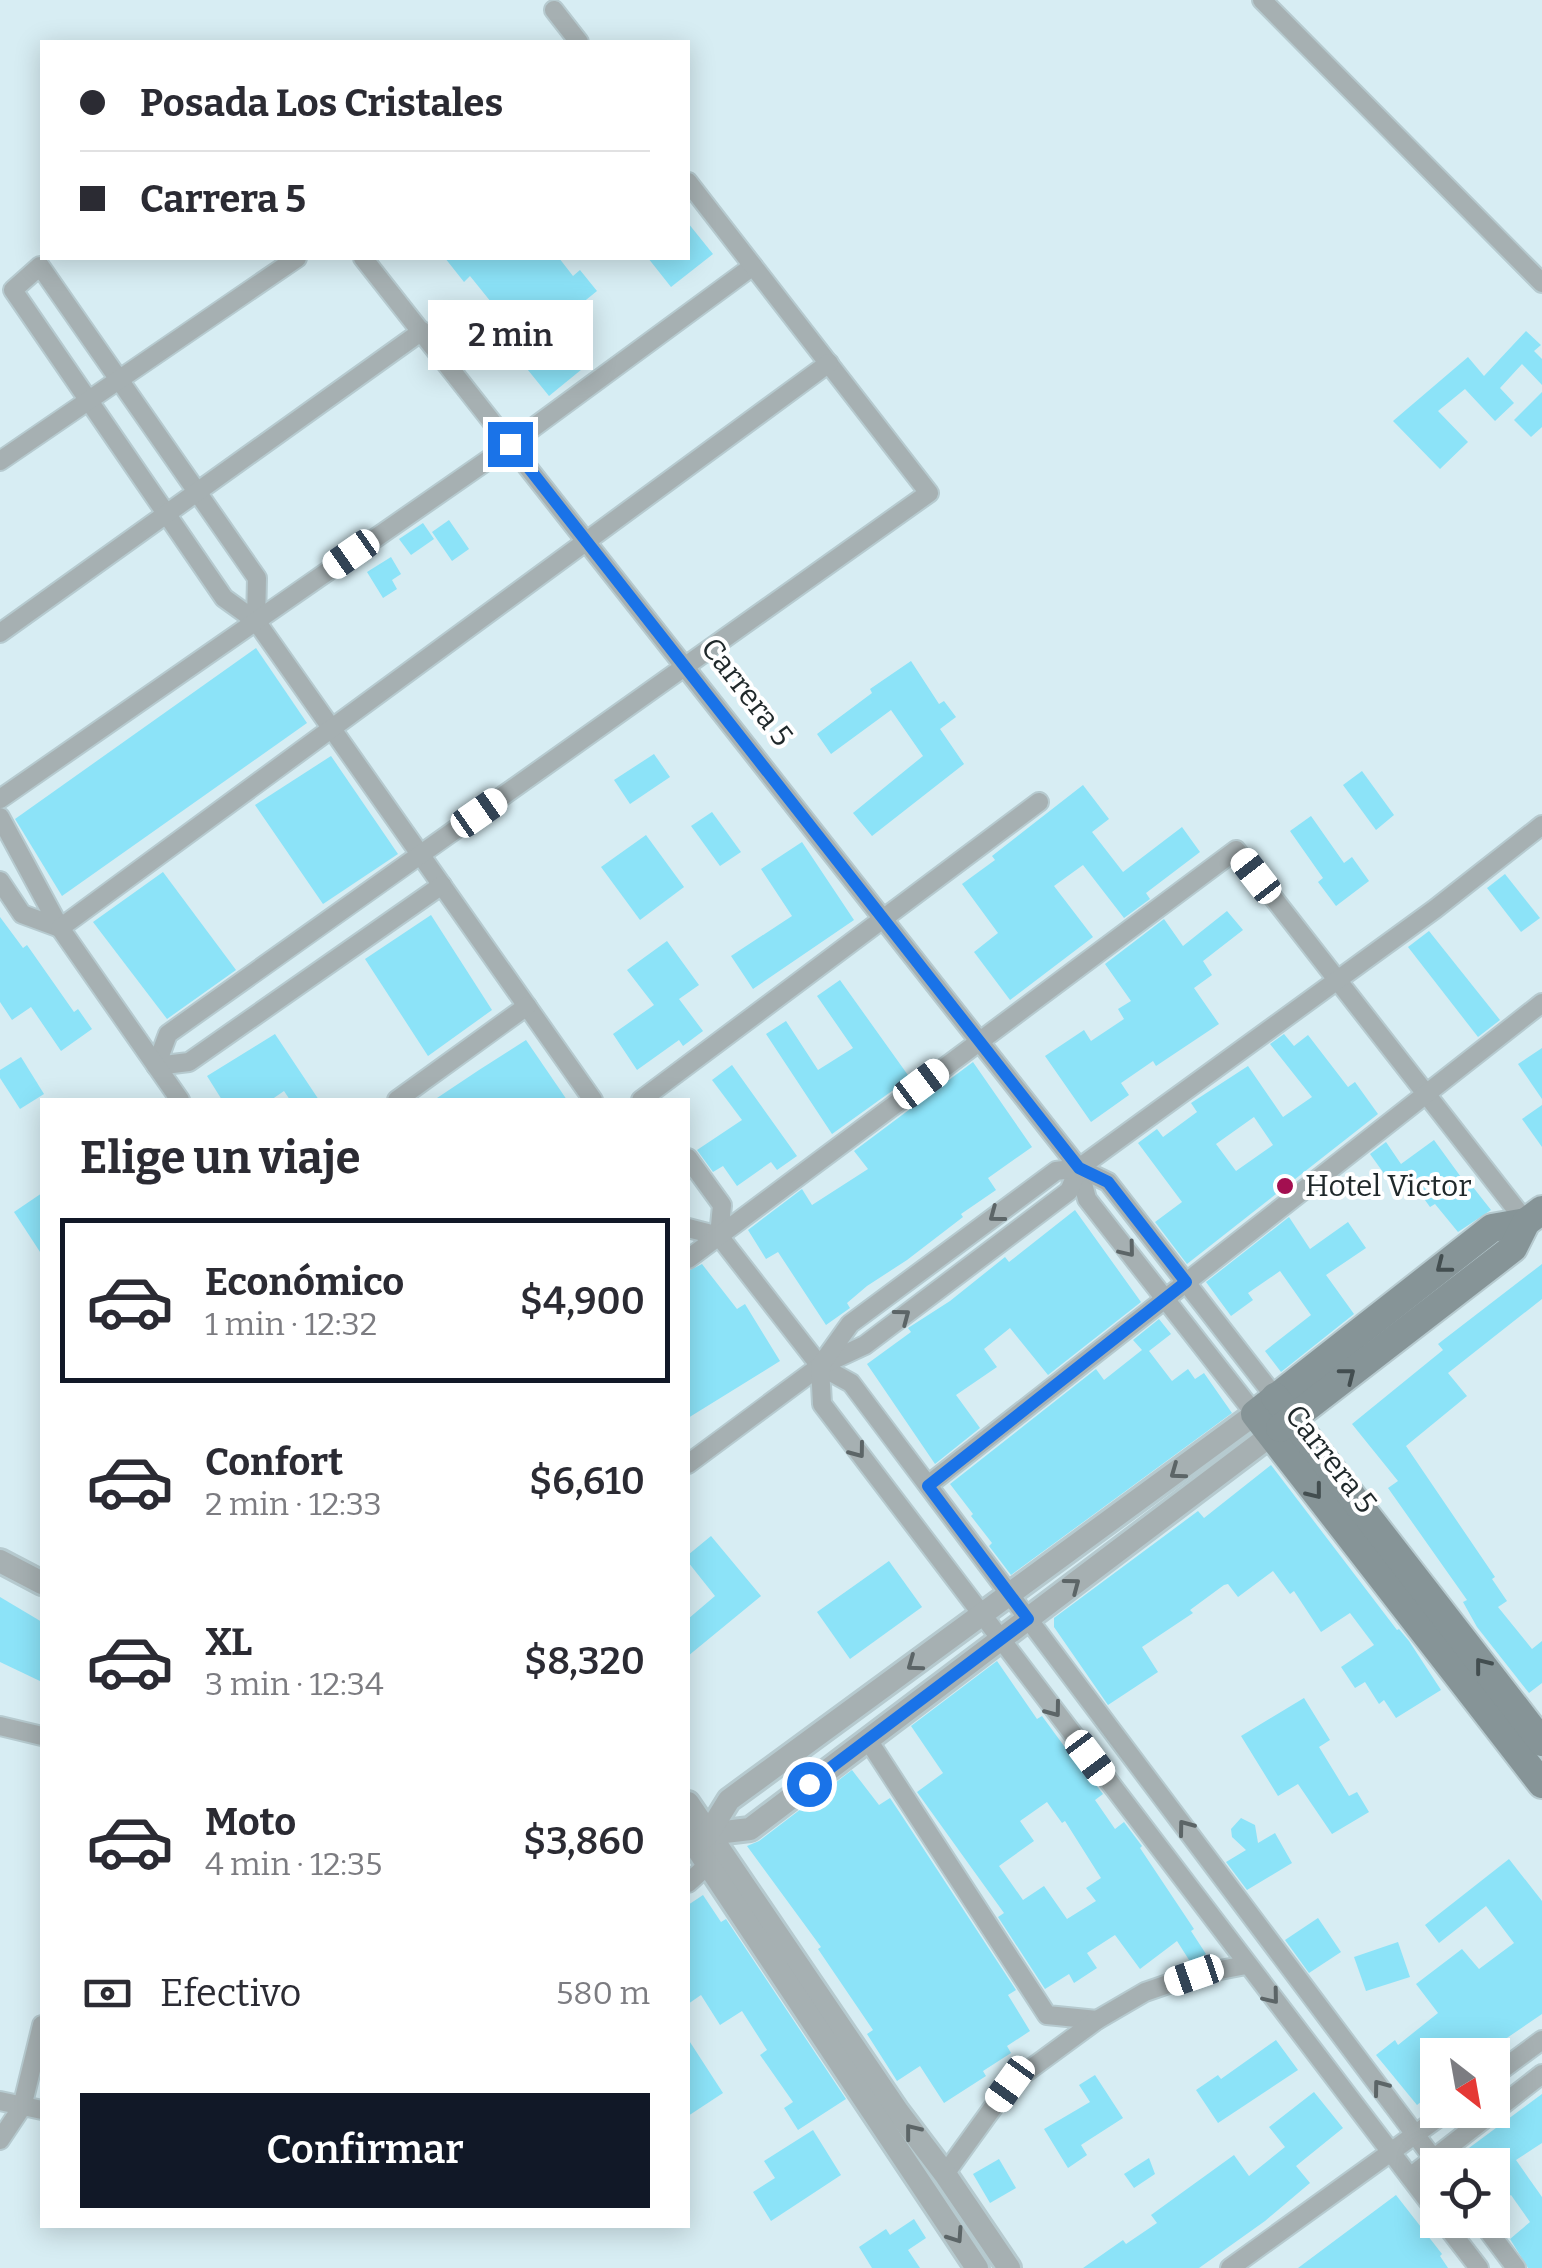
<!DOCTYPE html>
<html lang="es">
<meta charset="utf-8">
<style>
:root{--surface:#fff;--page:#f2f2f3;--text:#2b2b33;--muted:#7c7c81;--line:#e1e1e2;--accent:#111827}
body{margin:0;font-family:Bitter,serif;background:var(--page);color:var(--text);height:100vh;display:flex;flex-direction:column;font-size:38px;white-space:nowrap}
*{box-sizing:border-box;margin:0}
p{font-size:32px;color:var(--muted)}
.icon{flex:none;width:55px;height:55px;fill:none;stroke:currentColor;stroke-width:2;stroke-linecap:round;stroke-linejoin:round}
.map{position:relative;flex:1;overflow:hidden}
.panel{position:absolute;left:40px;top:1098px;width:650px;height:1130px;display:flex;flex-direction:column;background:var(--surface);border-radius:0px;box-shadow:0 5px 25px #0003}
.panel>*{flex:none}
.guide{position:absolute;left:40px;top:40px;width:650px;height:220px;border-radius:0px;box-shadow:0 5px 25px #0003;display:grid;align-content:center;height:220px;padding:0 40px;background:var(--surface)}
.needle{width:65px;rotate:149deg}
.tools{position:absolute;left:1420px;top:2038px;display:grid;gap:20px}
.tools a{display:grid;place-items:center;width:90px;height:90px;border-radius:0px;background:var(--surface);box-shadow:0 5px 25px #0003;font-size:50px}
.end{position:absolute;width:45px;height:45px;margin:-22px;border:12px solid #1a73e8;background:#fff;box-shadow:0 0 0 5px #fff}
.from{border-radius:50%}
.bubble{position:absolute;height:70px;border-radius:0px;background:var(--surface);box-shadow:0 5px 25px #0003;font-size:32px;font-weight:600;line-height:70px;text-align:center}
.car{position:absolute;width:30px;height:60px;margin:-30px -15px;border-radius:12px;box-shadow:0 0 8px 2px #0007;background:linear-gradient(#fff 24%,#345 0 40%,#fff 0 76%,#345 0 86%,#fff 0)}
.guide b{display:flex;align-items:center;gap:35px;height:95px;font-size:38px}
.guide b+b{border-top:2px solid var(--line)}
.guide i{width:25px;height:25px;background:var(--text)}
ul{padding:0;list-style:none}
li{display:flex;align-items:center;gap:30px;height:165px;margin:0 20px 15px;padding:0 20px;border:5px solid transparent;border-radius:0px}
li div{flex:1}
li b{display:block;font-size:38px}
li em{font-style:normal;font-weight:600}
li.active{border-color:var(--accent)}
li>.icon{width:90px;height:90px;stroke-width:1.5}
h2{padding:0 40px;font-size:45px;line-height:120px}
.pay{display:flex;align-items:center;gap:25px;height:110px;padding:0 40px;font-size:38px}
.pay p{margin-inline-start:auto}
.action{display:flex;gap:20px;margin-top:auto;padding:20px 40px}
.action a{flex:1;height:115px;border-radius:0px;background:var(--accent);color:#fff;font-size:40px;font-weight:600;line-height:115px;text-align:center}
.map>svg:first-child{display:block}
</style>
<div class="map">
<svg width="1542" height="2268" viewBox="0 0 1542 2268">
<rect width="100%" height="100%" fill="#d7edf3"/>
<g fill="#8ce3f8" fill-rule="evenodd">
<path d="M688,223L713,254L671,287L648,258H688Z"/>
<path d="M445,258H559L573,276L580,270L597,291L555,325L587,365L549,396L519,359L511,365L493,343L512,328L470,276L464,282Z"/>
<path d="M1526,331L1541,345L1534,351L1542,359V385L1522,364L1500,388L1514,403L1495,421L1465,389L1438,411L1468,442L1440,469L1393,421L1468,357L1484,376Z"/>
<path d="M1542,392V427L1531,437L1514,420Z"/>
<path d="M449,520L469,549L452,561L432,532Z"/>
<path d="M423,523L434,539L411,555L399,539Z"/>
<path d="M391,557L401,574L392,580L397,589L383,598L367,572Z"/>
<path d="M256,648L307,723L62,896L15,819Z"/>
<path d="M911,661L939,704L944,701L956,717L940,729L964,764L872,836L853,813L923,756L891,710L831,754L817,734L872,693L870,689Z"/>
<path d="M654,754L670,777L630,804L614,780Z"/>
<path d="M331,756L398,854L323,904L255,805Z"/>
<path d="M1362,771L1394,815L1376,830L1343,785Z"/>
<path d="M1083,785L1109,819L1092,832L1123,872L1182,827L1200,852L1146,893L1150,899L1124,918L1083,865L1054,886L1093,937L1010,1000L974,952L998,933L962,884L995,860L992,856Z"/>
<path d="M712,812L741,852L720,866L691,826Z"/>
<path d="M1311,816L1344,863L1352,857L1369,881L1336,906L1318,882L1323,878L1290,831Z"/>
<path d="M646,835L684,887L640,920L601,867Z"/>
<path d="M802,842L854,920L753,989L731,956L792,916L761,869Z"/>
<path d="M163,872L236,970L167,1019L93,922Z"/>
<path d="M1505,874L1540,918L1521,932L1487,888Z"/>
<path d="M1227,911L1243,930L1203,961L1212,975L1194,988L1219,1024L1156,1066L1153,1061L1121,1083L1129,1095L1091,1122L1045,1056L1084,1030L1091,1041L1124,1019L1118,1009L1131,1001L1105,964L1164,919L1183,946Z"/>
<path d="M431,915L492,1010L428,1056L365,959Z"/>
<path d="M0,917L23,948L27,945L74,1012L78,1009L92,1029L61,1051L31,1007L12,1020L0,1002Z"/>
<path d="M1429,931L1500,1020L1478,1037L1408,947Z"/>
<path d="M667,941L699,985L679,999L703,1031L683,1046L679,1040L637,1070L613,1034L654,1005L627,970Z"/>
<path d="M840,980L910,1078L832,1134L766,1034L786,1021L818,1070L853,1048L817,996Z"/>
<path d="M275,1034L319,1100H290L284,1091L271,1100H222L207,1076Z"/>
<path d="M1284,1034L1294,1046L1308,1035L1348,1087L1355,1082L1378,1114L1187,1264L1155,1222L1182,1202L1138,1143L1157,1129L1163,1137L1197,1112L1191,1103L1248,1066L1283,1117L1312,1097L1270,1044ZM1254,1117L1273,1145L1236,1171L1216,1144Z"/>
<path d="M526,1040L567,1100H434L479,1070Z"/>
<path d="M1542,1048V1099L1518,1064Z"/>
<path d="M21,1057L44,1094L20,1109L0,1078V1070Z"/>
<path d="M973,1062L1032,1147L988,1178L996,1190L961,1214L963,1217L907,1260L867,1286L847,1303L850,1308L826,1325L778,1252L766,1259L748,1230L802,1189L812,1205L868,1169L854,1151Z"/>
<path d="M732,1065L797,1156L777,1170L771,1162L737,1186L723,1166L713,1172L697,1150L742,1120L712,1080Z"/>
<path d="M1542,1105V1147L1522,1119Z"/>
<path d="M1434,1140L1466,1184L1469,1182L1491,1210L1458,1232L1435,1204L1430,1207L1407,1175L1393,1186L1370,1154L1386,1142L1401,1164Z"/>
<path d="M42,1193V1255L14,1212Z"/>
<path d="M1075,1210L1141,1302L1048,1375L1010,1328L984,1349L997,1367L956,1395L980,1428L935,1464L867,1364L911,1332L908,1328L950,1301L1005,1257L1009,1262Z"/>
<path d="M1289,1217L1310,1249L1348,1222L1366,1248L1326,1275L1354,1314L1281,1372L1265,1351L1311,1315L1280,1271L1248,1293L1253,1300L1231,1316L1206,1282Z"/>
<path d="M702,1264L737,1309L745,1304L780,1361L688,1418V1271Z"/>
<path d="M1542,1264V1299L1448,1373L1467,1396L1406,1446L1495,1577L1492,1579L1507,1601L1498,1607L1532,1649L1542,1641V1683L1529,1693L1477,1627L1463,1602L1467,1600L1388,1488L1398,1481L1352,1424L1443,1350L1438,1344Z"/>
<path d="M1159,1319L1171,1334L1149,1351L1172,1381L1188,1369L1195,1379L1204,1373L1232,1413L1011,1575L989,1546L992,1543L971,1516L973,1514L950,1484L1096,1369L1104,1380L1142,1350L1133,1340Z"/>
<path d="M1271,1465L1397,1630L1399,1629L1409,1641L1441,1690L1396,1718L1384,1700L1379,1704L1365,1682L1355,1688L1341,1667L1374,1645L1350,1613L1321,1632L1294,1591L1290,1594L1273,1571L1238,1597L1228,1584L1224,1585L1190,1610L1193,1613L1142,1647L1158,1672L1108,1705L1054,1627V1618L1198,1511L1204,1518Z"/>
<path d="M711,1536L761,1596L688,1656V1619L715,1596L688,1562V1555Z"/>
<path d="M889,1561L922,1607L850,1659L817,1612Z"/>
<path d="M0,1597L42,1622V1682L0,1662Z"/>
<path d="M997,1661L1037,1719L1042,1716L1086,1776L1088,1775L1103,1794L1095,1800L1115,1829L1124,1822L1142,1846L1140,1848L1194,1929L1191,1931L1206,1954L1191,1963L1177,1941L1140,1969L1115,1935L1087,1953L1097,1968L1074,1983L1069,1974L1045,1989L998,1917L1004,1913L917,1792L943,1773L911,1726ZM1047,1802L1062,1823L1065,1821L1101,1878L1086,1888L1096,1901L1067,1919L1044,1886L1023,1900L999,1866L1034,1841L1020,1821Z"/>
<path d="M1304,1698L1330,1740L1319,1747L1349,1796L1357,1792L1369,1812L1332,1834L1298,1784L1278,1796L1241,1736Z"/>
<path d="M852,1770L879,1805L890,1798L902,1816L1016,1990L1008,1995L1030,2031L1007,2046L1011,2053L983,2071L986,2076L944,2103L920,2066L897,2081L867,2034L873,2030L818,1949L821,1947L747,1846L759,1841Z"/>
<path d="M1241,1818L1255,1825L1258,1843L1275,1833L1292,1863L1247,1890L1226,1862L1246,1850L1232,1837L1231,1829Z"/>
<path d="M1509,1859L1542,1901V2014L1482,2055H1438V2089L1417,2105L1376,2055L1395,2040L1398,2045L1438,2013L1416,1984L1462,1949L1479,1969L1514,1943L1486,1906L1439,1943L1425,1925Z"/>
<path d="M703,1895L721,1922L726,1919L846,2099L798,2130L784,2108L793,2102L760,2055L767,2050L742,2011L720,2025L701,1995L688,2004V1905Z"/>
<path d="M1318,1918L1341,1952L1309,1973L1285,1940Z"/>
<path d="M1398,1942L1410,1977L1366,1991L1354,1957Z"/>
<path d="M688,2039L723,2093L688,2116Z"/>
<path d="M1276,2040L1298,2070L1218,2123L1196,2090L1218,2075L1221,2079Z"/>
<path d="M1095,2075L1123,2118L1081,2145L1087,2155L1068,2168L1044,2129L1090,2102L1079,2085Z"/>
<path d="M1314,2092L1343,2128L1296,2166L1310,2183L1265,2221L1199,2268H1083L1123,2240L1126,2244L1157,2223L1151,2215L1234,2155L1249,2176L1285,2147L1269,2127Z"/>
<path d="M1542,2094V2143L1516,2160L1542,2197V2268H1528L1510,2239L1530,2222L1511,2195L1492,2208V2165H1450V2162Z"/>
<path d="M813,2130L841,2175L771,2221L753,2192L775,2178L764,2161Z"/>
<path d="M1149,2158L1155,2174L1134,2188L1124,2174Z"/>
<path d="M999,2159L1016,2188L990,2203L973,2174Z"/>
<path d="M1396,2195L1442,2254L1440,2256L1448,2268H1298Z"/>
<path d="M914,2219L926,2238L908,2250L920,2268H872L859,2247L886,2229L890,2235Z"/>
</g>
<g fill="none" stroke-linecap="round" stroke-linejoin="round">
<g stroke="#b6cacf" stroke-width="22">
<g id="minor">
<path d="M1262,0L1542,283"/>
<path d="M554,10L579,42"/>
<path d="M363,258L1079,1168L1087,1199L1255,1414"/>
<path d="M40,266L257,578L256,621L224,598L13,290Z"/>
<path d="M0,461L297,258"/>
<path d="M256,621L593,1100"/>
<path d="M0,633L422,331"/>
<path d="M0,799L511,444L753,266"/>
<path d="M0,817L60,928L22,914L0,881"/>
<path d="M442,885L189,1062L156,1066L168,1034L929,493L688,182"/>
<path d="M180,1100L60,928L829,363"/>
<path d="M397,1100L527,1006"/>
<path d="M641,1100L1039,802"/>
<path d="M688,1158L722,1205L719,1236L688,1228"/>
<path d="M1079,1168L1108,1182L1275,1397"/>
<path d="M719,1236L820,1366L851,1383L1438,2165"/>
<path d="M688,1259L1236,850L1526,1222"/>
<path d="M688,1464L820,1366L865,1345L1069,1191L1079,1168"/>
<path d="M928,1485L1542,1003"/>
<path d="M0,1726L42,1736"/>
<path d="M868,1740L1047,2015L1097,2020"/>
<path d="M688,1883L709,1864"/>
<path d="M1492,2077L1542,2040"/>
<path d="M0,2101L42,2110"/>
<path d="M0,2140L22,2107L42,2025"/>
<path d="M945,2174L1010,2084L1097,2020L1145,1992L1194,1975L1246,1965"/>
<path d="M1410,2177L1542,2074"/>
<path d="M1438,2214L822,1404L820,1366L850,1324L1056,1171L1079,1168L1435,909L1542,825"/>
<path d="M1442,2220L1479,2268"/>
<path d="M1480,2220L1516,2268"/>
<path d="M1230,2268L1449,2110"/>
</g>
</g>
<g stroke="#b6cacf" stroke-width="28">
<g id="tertiary">
<path d="M0,1561L42,1583"/>
<path d="M688,1803L898,2112L945,2174L1009,2268"/>
<path d="M708,1834L750,1829L1271,1435"/>
<path d="M688,1835L977,2268"/>
<path d="M694,1844L708,1834L729,1800L1255,1414"/>
</g>
</g>
<g stroke="#b6cacf" stroke-width="32">
<g id="secondary">
<path d="M1526,1222L1492,1228L1255,1414L1542,1784"/>
<path d="M1275,1397L1542,1742"/>
<path d="M1280,1428L1513,1248L1526,1222L1542,1210"/>
</g>
</g>
<use href="#minor" stroke="#a6b0b2" stroke-width="18"/>
<use href="#tertiary" stroke="#a6b0b2" stroke-width="22"/>
<use href="#secondary" stroke="#869497" stroke-width="28"/>
</g>
<defs><path id="oneway-chevron" d="M-2-3.5L2.5 0L-2 3.5" fill="none" stroke-width="1.6" stroke-linecap="round" stroke-linejoin="round" transform="scale(2.5)"/></defs>
<g stroke="#5c6567">
<use href="#oneway-chevron" transform="translate(996 1215) rotate(143)"/>
<use href="#oneway-chevron" transform="translate(1128 1250) rotate(51)"/>
<use href="#oneway-chevron" transform="translate(903 1316) rotate(-37)"/>
<use href="#oneway-chevron" transform="translate(858 1451) rotate(53)"/>
<use href="#oneway-chevron" transform="translate(1177 1472) rotate(144)"/>
<use href="#oneway-chevron" transform="translate(1073 1585) rotate(-37)"/>
<use href="#oneway-chevron" transform="translate(914 1664) rotate(144)"/>
<use href="#oneway-chevron" transform="translate(1054 1710) rotate(53)"/>
<use href="#oneway-chevron" transform="translate(1185 1827) rotate(-127)"/>
<use href="#oneway-chevron" transform="translate(1272 1997) rotate(51)"/>
<use href="#oneway-chevron" transform="translate(1380 2087) rotate(-127)"/>
<use href="#oneway-chevron" transform="translate(912 2131) rotate(-128)"/>
<use href="#oneway-chevron" transform="translate(956 2236) rotate(56)"/>
</g>
<g stroke="#434e50">
<use href="#oneway-chevron" transform="translate(1443 1266) rotate(142)"/>
<use href="#oneway-chevron" transform="translate(1348 1375) rotate(-38)"/>
<use href="#oneway-chevron" transform="translate(1315 1492) rotate(52)"/>
<use href="#oneway-chevron" transform="translate(1482 1665) rotate(-128)"/>
</g>
<g fill="none" stroke-linecap="round" stroke-linejoin="round">
<path stroke="#1a73e8" stroke-width="12" d="M510,444L1079,1168L1108,1182L1186,1282L928,1486L1028,1619L809,1784"/>
</g>
<circle fill="#a30f50" stroke="#fff" stroke-width="4" cx="1285" cy="1186" r="10"/>
<g text-anchor="middle" stroke-width="8" stroke-linejoin="round" paint-order="stroke">
<g font-size="30" fill="#1f282a" stroke="#fff">
<text transform="translate(747 692) rotate(52)" y="10">Carrera 5</text>
<text transform="translate(1331 1459) rotate(52)" y="10">Carrera 5</text>
</g>
<g font-size="30" fill="#1f282a" stroke="#fff" text-anchor="start">
<text x="1305" y="1196">Hotel Victor</text>
</g>
</g>
</svg>
<div class="tools">
<a><svg class="needle" viewBox="-14 -14 28 28"><path d="M0-13l5 13h-10z" fill="#e53935"/><path d="M0 13l5-13h-10z" fill="#7c7c81"/></svg></a>
<a><svg class="icon" aria-label="locate" viewBox="0 0 24 24"><circle cx="12" cy="12" r="6"/><path d="M12 2v4M12 18v4M2 12h4M18 12h4"/></svg></a>
</div>
<i class="end from" style="left:809px;top:1784px"></i>
<i class="end" style="left:510px;top:444px"></i>
<div class="bubble" style="left:428px;top:300px;width:165px">2 min</div>
<i class="car" style="left:351px;top:554px;rotate:235deg"></i>
<i class="car" style="left:479px;top:813px;rotate:55deg"></i>
<i class="car" style="left:1256px;top:876px;rotate:322deg"></i>
<i class="car" style="left:921px;top:1084px;rotate:53deg"></i>
<i class="car" style="left:1090px;top:1758px;rotate:143deg"></i>
<i class="car" style="left:1194px;top:1975px;rotate:251deg"></i>
<i class="car" style="left:1010px;top:2084px;rotate:216deg"></i>
<div class="guide">
<b><i class="from"></i>Posada Los Cristales</b>
<b><i></i>Carrera 5</b>
</div>
<section class="panel">
<h2>Elige un viaje</h2>
<ul>
<li class="active"><svg class="icon" aria-label="car" viewBox="0 0 24 24"><path d="M5 17H2v-5l4-1 3-4h7l3 4 3 1v5h-3M9 17h6M6 11h13"/><circle cx="7" cy="17" r="2"/><circle cx="17" cy="17" r="2"/></svg><div><b>Económico</b><p>1 min · 12:32</p></div><em>$4,900</em></li>
<li><svg class="icon" aria-label="car" viewBox="0 0 24 24"><path d="M5 17H2v-5l4-1 3-4h7l3 4 3 1v5h-3M9 17h6M6 11h13"/><circle cx="7" cy="17" r="2"/><circle cx="17" cy="17" r="2"/></svg><div><b>Confort</b><p>2 min · 12:33</p></div><em>$6,610</em></li>
<li><svg class="icon" aria-label="car" viewBox="0 0 24 24"><path d="M5 17H2v-5l4-1 3-4h7l3 4 3 1v5h-3M9 17h6M6 11h13"/><circle cx="7" cy="17" r="2"/><circle cx="17" cy="17" r="2"/></svg><div><b>XL</b><p>3 min · 12:34</p></div><em>$8,320</em></li>
<li><svg class="icon" aria-label="car" viewBox="0 0 24 24"><path d="M5 17H2v-5l4-1 3-4h7l3 4 3 1v5h-3M9 17h6M6 11h13"/><circle cx="7" cy="17" r="2"/><circle cx="17" cy="17" r="2"/></svg><div><b>Moto</b><p>4 min · 12:35</p></div><em>$3,860</em></li>
</ul>
<div class="pay"><svg class="icon" aria-label="cash" viewBox="0 0 24 24"><path d="M3 7h18v10H3z"/><circle cx="12" cy="12" r="2"/></svg>Efectivo<p>580 m</p></div>
<div class="action"><a>Confirmar</a></div>
</section>
</div>
